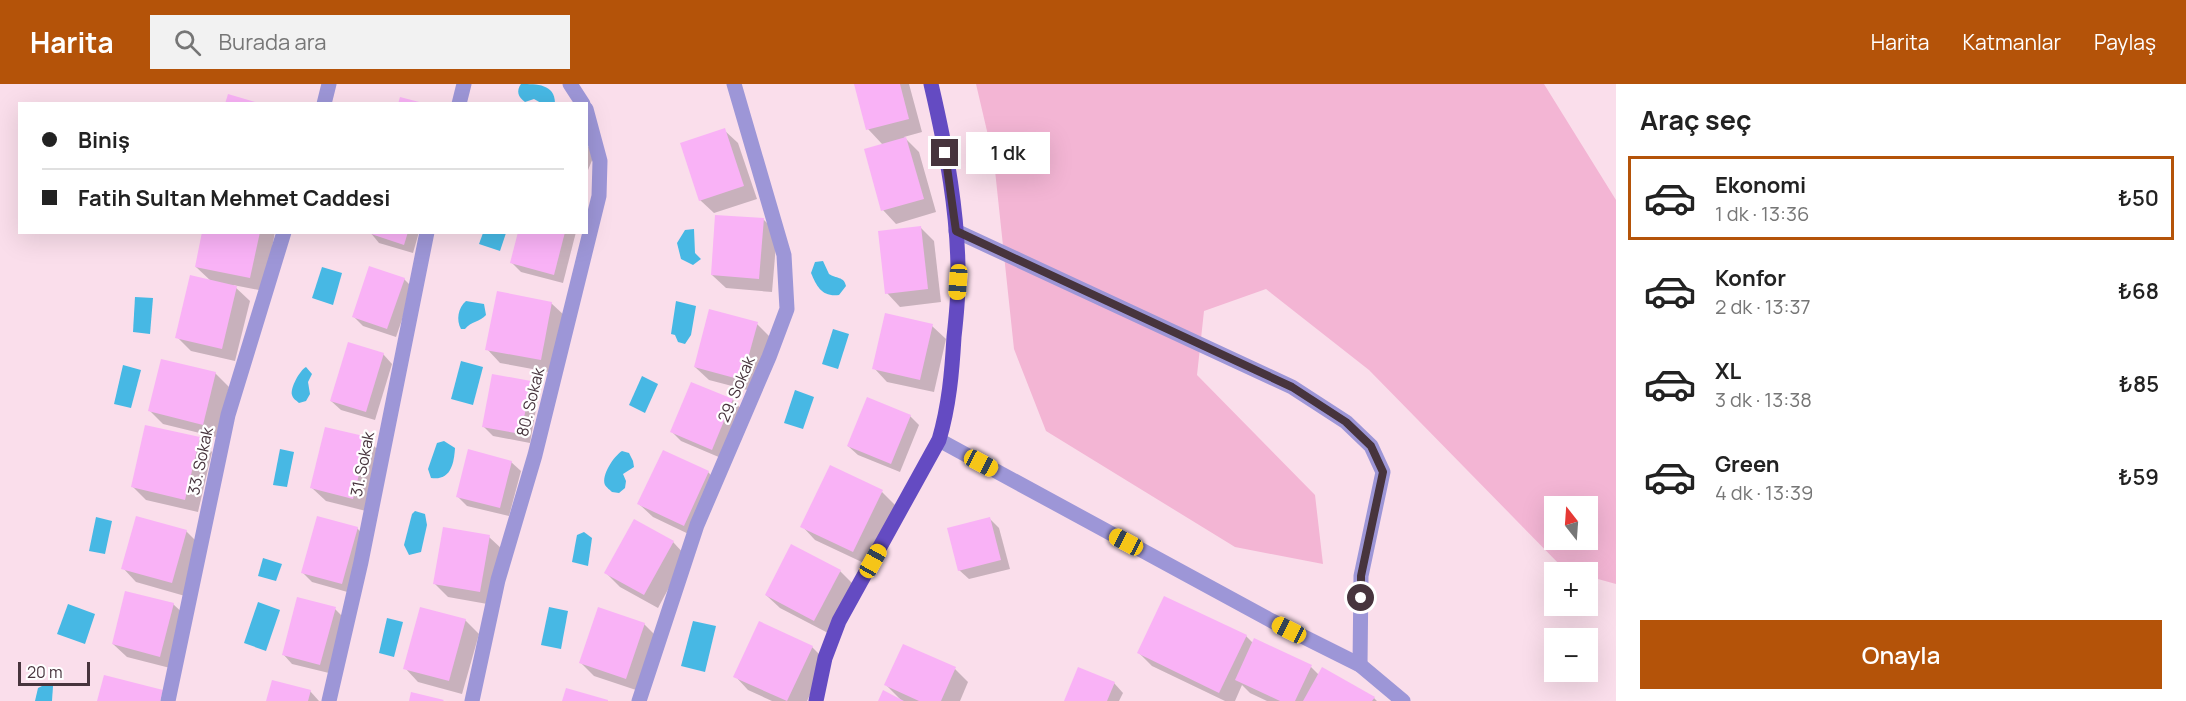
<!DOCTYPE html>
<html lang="tr">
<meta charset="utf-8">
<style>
:root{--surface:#fff;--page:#f2f2f2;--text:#222;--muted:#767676;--line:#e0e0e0;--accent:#b45309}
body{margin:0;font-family:Manrope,sans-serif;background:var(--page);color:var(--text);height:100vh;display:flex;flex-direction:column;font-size:22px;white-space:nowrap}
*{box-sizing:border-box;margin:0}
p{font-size:20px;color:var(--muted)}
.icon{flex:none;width:33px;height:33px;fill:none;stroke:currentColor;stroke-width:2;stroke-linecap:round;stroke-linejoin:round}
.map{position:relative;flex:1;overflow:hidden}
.side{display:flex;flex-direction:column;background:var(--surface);width:570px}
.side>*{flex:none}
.banner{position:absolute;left:18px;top:18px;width:570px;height:132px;border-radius:0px;box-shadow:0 6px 24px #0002;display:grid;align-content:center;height:132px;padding:0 24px;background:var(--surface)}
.needle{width:39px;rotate:343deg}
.buttons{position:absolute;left:1544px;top:412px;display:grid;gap:12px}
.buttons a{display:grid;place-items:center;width:54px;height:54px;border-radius:0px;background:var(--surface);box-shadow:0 6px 24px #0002;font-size:30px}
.scale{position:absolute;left:18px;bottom:15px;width:72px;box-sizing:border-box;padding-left:6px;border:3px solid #47343d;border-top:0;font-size:16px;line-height:21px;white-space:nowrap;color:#47343d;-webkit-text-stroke:4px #fff;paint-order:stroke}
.end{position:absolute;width:27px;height:27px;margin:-14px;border:8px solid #47343d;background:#fff;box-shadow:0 0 0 3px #fff}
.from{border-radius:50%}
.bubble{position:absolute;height:42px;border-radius:0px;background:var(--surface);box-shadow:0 6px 24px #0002;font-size:20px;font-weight:600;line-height:42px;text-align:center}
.car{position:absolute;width:18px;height:36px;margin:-18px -9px;border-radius:8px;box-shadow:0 0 4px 2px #0007;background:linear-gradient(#f5c518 24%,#345 0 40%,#f5c518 0 76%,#345 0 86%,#f5c518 0)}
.banner b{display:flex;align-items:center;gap:21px;height:57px;font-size:22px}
.banner b+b{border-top:2px solid var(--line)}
.banner i{width:15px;height:15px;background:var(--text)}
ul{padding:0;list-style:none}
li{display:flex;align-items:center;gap:18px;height:84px;margin:0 12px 9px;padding:0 12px;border:3px solid transparent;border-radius:0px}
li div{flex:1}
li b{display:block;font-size:22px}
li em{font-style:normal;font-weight:600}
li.active{border-color:var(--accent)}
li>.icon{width:54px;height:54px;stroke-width:1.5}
h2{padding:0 24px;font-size:27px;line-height:72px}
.button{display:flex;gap:12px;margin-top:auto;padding:12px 24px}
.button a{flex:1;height:69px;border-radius:0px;background:var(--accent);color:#fff;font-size:24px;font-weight:600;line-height:69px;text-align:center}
header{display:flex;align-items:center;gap:36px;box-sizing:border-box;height:84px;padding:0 30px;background:var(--accent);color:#fff}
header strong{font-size:28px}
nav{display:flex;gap:33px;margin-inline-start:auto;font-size:21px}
.search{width:420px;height:54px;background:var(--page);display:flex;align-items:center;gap:15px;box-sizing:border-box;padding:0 21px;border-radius:0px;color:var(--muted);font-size:22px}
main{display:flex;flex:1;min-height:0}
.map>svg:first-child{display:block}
</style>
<header>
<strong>Harita</strong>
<div class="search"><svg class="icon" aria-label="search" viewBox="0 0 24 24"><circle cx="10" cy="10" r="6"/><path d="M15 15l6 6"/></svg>Burada ara</div>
<nav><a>Harita</a><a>Katmanlar</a><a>Paylaş</a></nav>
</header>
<main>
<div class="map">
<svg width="1616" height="617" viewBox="0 0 1616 617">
<rect width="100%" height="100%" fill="#fadeeb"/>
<path fill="#f3b5d4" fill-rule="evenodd" d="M976,0H1544L1616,116V500L1587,492V489H1578L1564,485L1369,286L1266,205L1204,227L1197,291L1315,411L1323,480L1235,463L1046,347L1014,265L994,77ZM1554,423H1587V456H1554Z"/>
<g fill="#47b8e4">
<path d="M521,0C537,0 555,0 555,19H541L534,15L525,18C518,13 516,7 521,0Z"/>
<path d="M694,145L695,169L701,175L693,181L681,175L677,159L685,146Z"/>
<path d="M483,149H506L500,167L479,160Z"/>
<path d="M823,177L829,190C836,195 844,192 846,202L839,211C822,213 817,203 811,189L815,178Z"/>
<path d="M322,183L342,189L333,221L312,214Z"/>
<path d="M135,213L153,214L150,250L133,248Z"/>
<path d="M466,217L484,220L486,231C480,238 471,237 465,245H461C456,236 458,224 466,217Z"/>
<path d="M676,217L696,222L691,251L685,260L678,258L675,251L671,250Z"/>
<path d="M833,245L849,250L838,285L822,280Z"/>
<path d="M461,277L483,283L473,321L451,315Z"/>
<path d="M123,281L141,286L131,324L114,320Z"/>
<path d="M306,283L312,290L308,298L310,310L306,317L299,319C296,316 293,315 292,311C290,304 300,286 306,283Z"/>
<path d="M642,292L658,300L645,329L629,321Z"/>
<path d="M795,306L814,313L803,345L784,339Z"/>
<path d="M444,357L455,364C454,379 451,397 431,394L428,385L437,359Z"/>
<path d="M280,365L294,368L287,403L273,401Z"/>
<path d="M622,367L629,369L633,377L634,383L623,390L626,397L625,404L619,409L612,408C611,407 606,403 605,401C601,391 614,372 622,367Z"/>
<path d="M415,427L425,430L427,441L421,468L409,471L404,461L412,430Z"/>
<path d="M96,433L112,437L105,470L89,467Z"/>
<path d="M584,448L592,454L588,482L572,478L577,451Z"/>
<path d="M263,474L282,480L276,497L258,492Z"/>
<path d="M258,518L280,526L266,567L244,559Z"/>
<path d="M68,520L95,530L85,560L57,550Z"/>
<path d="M549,523L568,527L561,565L541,561Z"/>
<path d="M387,534L403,538L394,573L379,569Z"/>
<path d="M693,537L716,542L705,588L681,582Z"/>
<path d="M48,599L53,602L52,617H35L38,604Z"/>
</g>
<g fill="#0003">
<path d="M856,0H909L922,48L904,53L919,68L936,128L896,140L883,126V61L868,45Z"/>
<path d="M724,46L738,59L757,115L714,129L700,116Z"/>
<path d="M586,60L595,69L586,91Z"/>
<path d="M763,135L777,149L772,208L726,204L712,191Z"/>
<path d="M921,144L934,157L941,218L900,223L887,209Z"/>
<path d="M203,148H275L264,207L233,201L250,217L235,277L191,267L177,253L212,198L196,183Z"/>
<path d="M370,148H419L413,169L379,159Z"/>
<path d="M520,148H576L563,199L521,188L512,179Z"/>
<path d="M404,195L413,204L396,253L363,242L354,233Z"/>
<path d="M551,219L565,232L554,289L500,279L487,265Z"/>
<path d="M757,240L770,253L755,308L709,296L695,283Z"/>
<path d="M932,242L946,255L934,308L887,298L874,284Z"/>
<path d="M383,270L392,280L375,336L341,326L331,317Z"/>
<path d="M215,289L229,303L216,353L163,340L149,326Z"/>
<path d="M530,299L539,308L530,359L493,352L484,343Z"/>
<path d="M692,300L733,316L742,326L721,374L681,357L672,348Z"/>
<path d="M910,332L919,341L900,388L858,371L848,362Z"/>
<path d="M199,355L212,368L198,428L146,416L133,403Z"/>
<path d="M367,355L380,368L366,427L326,417L312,404Z"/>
<path d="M511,378L521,387L509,432L467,422L458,413Z"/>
<path d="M708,388L721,402L697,454L653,433L639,420Z"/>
<path d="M882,408L895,421L866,480L815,456L802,442Z"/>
<path d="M989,434L999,444L1010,485L969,495L959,486Z"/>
<path d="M357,444L366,454L351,509L312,498L303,489Z"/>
<path d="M186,447L200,461L185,512L136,498L123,484Z"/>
<path d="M489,453L503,466L493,521L448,513L435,500Z"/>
<path d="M673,458L686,472L658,524L620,503L606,489Z"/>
<path d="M840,487L854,501L828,549L780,524L766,511Z"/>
<path d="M173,520L187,533L174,585L127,573L113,560Z"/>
<path d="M335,525L344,534L329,589L292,580L283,570Z"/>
<path d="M465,536L479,550L462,610L418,598L405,584Z"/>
<path d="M760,539L812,563L826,577L807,617H772L748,606L735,592Z"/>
<path d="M644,540L658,554L639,607L594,592L581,579Z"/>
<path d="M1246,552L1253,559L1255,556L1311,583L1319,591L1374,614L1377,617H1267L1250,609L1242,601L1235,617H1225L1152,582L1139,569Z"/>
<path d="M955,585L968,598L960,617H902L886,601Z"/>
<path d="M1114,599L1123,609L1119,617H1066Z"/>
<path d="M310,607L319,617H268Z"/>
</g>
<g fill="#f9b2f6">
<path d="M854,0H900L909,35L866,46Z"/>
<path d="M228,10L259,19V20H225Z"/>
<path d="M400,13L423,19L422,20H398Z"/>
<path d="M725,44L744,102L699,117L680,59Z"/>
<path d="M906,53L924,115L881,127L864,65Z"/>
<path d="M715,131L764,134L759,195L711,191Z"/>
<path d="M921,142L928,205L885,210L878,147Z"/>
<path d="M202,148H260L250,194L195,183Z"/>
<path d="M365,148H408L404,161Z"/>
<path d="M518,148H565L554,191L510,179Z"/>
<path d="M369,182L405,194L387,245L352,233Z"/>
<path d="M190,191L237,202L222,265L175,254Z"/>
<path d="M497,207L552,218L541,276L485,266Z"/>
<path d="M709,225L758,238L742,296L694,283Z"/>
<path d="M885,229L933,240L920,296L872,285Z"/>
<path d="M348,258L384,269L366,328L330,317Z"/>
<path d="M161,275L216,288L203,341L148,327Z"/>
<path d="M492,290L531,297L521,350L482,343Z"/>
<path d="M691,298L733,315L712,366L670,348Z"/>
<path d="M867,313L911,331L891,380L847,362Z"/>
<path d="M145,341L200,353L185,416L131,403Z"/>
<path d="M325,343L368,353L353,415L310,404Z"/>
<path d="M468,365L512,377L500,424L456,413Z"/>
<path d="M663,366L709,387L684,442L637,420Z"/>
<path d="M830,381L883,406L853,468L800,443Z"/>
<path d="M136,432L187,446L172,499L121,485Z"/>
<path d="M317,432L358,443L342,500L301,489Z"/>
<path d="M990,433L1001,476L958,487L947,444Z"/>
<path d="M634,435L674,457L644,511L604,489Z"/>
<path d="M443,443L490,451L480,508L433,500Z"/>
<path d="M791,460L841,486L814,537L765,511Z"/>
<path d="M125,507L174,519L160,573L112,560Z"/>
<path d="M1164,512L1247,551L1219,609L1137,569Z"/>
<path d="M297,513L336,523L320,581L282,571Z"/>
<path d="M420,523L466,535L449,597L403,585Z"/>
<path d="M598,523L645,539L626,595L579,579Z"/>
<path d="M759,537L813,562L787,617L733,593Z"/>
<path d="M1254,554L1312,581L1295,617H1280L1235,596Z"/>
<path d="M903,560L956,583L941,617H919L884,601Z"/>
<path d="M1078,583L1115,598L1107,617H1064Z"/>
<path d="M1322,583L1375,613L1372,617H1303Z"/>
<path d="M104,591L163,606L160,617H97Z"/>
<path d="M272,596L311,606L308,617H266Z"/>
<path d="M566,604L608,616V617H562Z"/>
<path d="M883,606L904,617H878Z"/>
<path d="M411,608L444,616L443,617H409Z"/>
</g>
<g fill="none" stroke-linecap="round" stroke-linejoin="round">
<g stroke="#9d96d7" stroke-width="15">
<path d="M570,0L583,20"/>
<path d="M324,20L329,0"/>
<path d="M459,20L464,0"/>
<path d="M956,147L1292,303L1346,338L1371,362L1383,388L1361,492L1360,581"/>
<path d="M939,356L1272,537L1360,581L1403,617"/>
<path d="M168,617L228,331L284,148"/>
<path d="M329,617L361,478L427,148"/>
<path d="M472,617L498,496L535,371L599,112L600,77L586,25"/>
<path d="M639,617L697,441L769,273L787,225L784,171L734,0"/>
</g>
<path stroke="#644bc2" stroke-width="15" d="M816,617L825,574L839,537L939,356C949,322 952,288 954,253C956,235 958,216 958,198C959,132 946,64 931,0"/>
</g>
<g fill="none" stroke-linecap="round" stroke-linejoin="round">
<path stroke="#47343d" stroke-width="8" d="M945,69L956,147L1292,303L1346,338L1371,362L1383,388L1361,492V514"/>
</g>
<g text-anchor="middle" stroke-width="4.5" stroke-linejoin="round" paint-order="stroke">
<g font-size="16" fill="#47343d" stroke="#fff">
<text transform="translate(736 305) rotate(-67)" y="6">29. Sokak</text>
<text transform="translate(530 318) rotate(-76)" y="6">80. Sokak</text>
<text transform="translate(200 377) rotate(-78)" y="6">33. Sokak</text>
<text transform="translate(362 380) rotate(-79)" y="6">31. Sokak</text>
</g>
</g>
</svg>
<div class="buttons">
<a><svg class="needle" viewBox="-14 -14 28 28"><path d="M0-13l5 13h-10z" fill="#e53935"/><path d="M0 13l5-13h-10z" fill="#767676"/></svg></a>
<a>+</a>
<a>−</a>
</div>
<div class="scale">20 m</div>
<i class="end from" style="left:1361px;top:514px"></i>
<i class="end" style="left:945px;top:69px"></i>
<div class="bubble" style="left:966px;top:48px;width:84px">1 dk</div>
<i class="car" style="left:958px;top:198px;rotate:184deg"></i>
<i class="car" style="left:981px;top:379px;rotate:118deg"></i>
<i class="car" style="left:1126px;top:458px;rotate:298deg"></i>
<i class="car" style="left:873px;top:477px;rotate:29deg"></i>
<i class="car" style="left:1289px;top:546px;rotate:297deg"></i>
<div class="banner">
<b><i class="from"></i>Biniş</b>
<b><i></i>Fatih Sultan Mehmet Caddesi</b>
</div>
</div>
<section class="side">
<h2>Araç seç</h2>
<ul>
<li class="active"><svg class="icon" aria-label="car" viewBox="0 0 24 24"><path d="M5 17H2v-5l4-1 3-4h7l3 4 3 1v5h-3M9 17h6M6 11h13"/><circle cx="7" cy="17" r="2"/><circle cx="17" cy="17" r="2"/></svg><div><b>Ekonomi</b><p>1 dk · 13:36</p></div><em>₺50</em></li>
<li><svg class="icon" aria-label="car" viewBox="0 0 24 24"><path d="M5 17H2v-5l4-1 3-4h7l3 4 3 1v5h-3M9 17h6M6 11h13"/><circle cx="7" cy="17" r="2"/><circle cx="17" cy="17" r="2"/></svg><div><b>Konfor</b><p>2 dk · 13:37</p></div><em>₺68</em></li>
<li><svg class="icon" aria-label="car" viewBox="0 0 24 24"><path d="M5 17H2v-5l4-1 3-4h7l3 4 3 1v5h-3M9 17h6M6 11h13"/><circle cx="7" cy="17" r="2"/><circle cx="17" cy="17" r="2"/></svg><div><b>XL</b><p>3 dk · 13:38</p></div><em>₺85</em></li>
<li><svg class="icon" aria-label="car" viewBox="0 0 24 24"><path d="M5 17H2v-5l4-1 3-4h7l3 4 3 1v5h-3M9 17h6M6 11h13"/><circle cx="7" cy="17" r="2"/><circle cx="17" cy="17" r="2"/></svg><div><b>Green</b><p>4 dk · 13:39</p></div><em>₺59</em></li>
</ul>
<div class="button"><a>Onayla</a></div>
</section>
</main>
